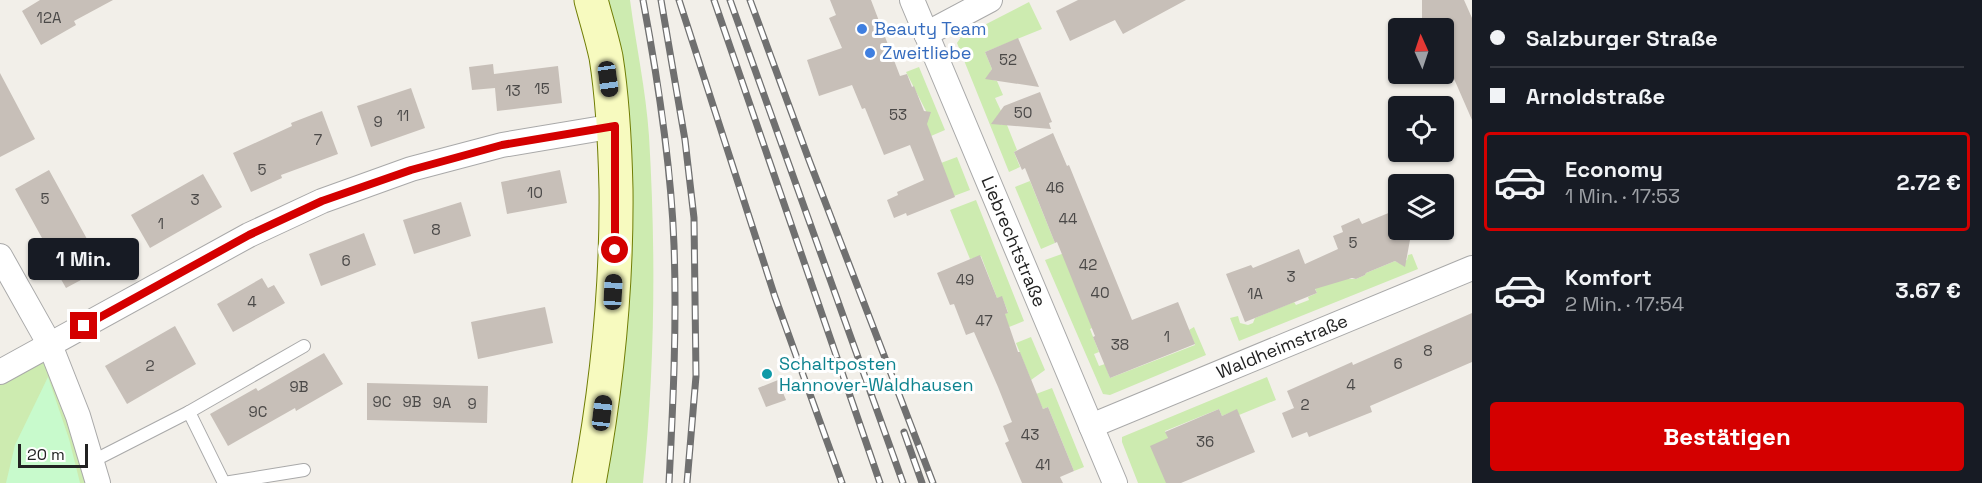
<!DOCTYPE html>
<html lang="de">
<meta charset="utf-8">
<style>
:root{--surface:#171b24;--page:#242831;--text:#f1f3f6;--muted:#9ea1a6;--line:#363941;--accent:#d40000}
body{margin:0;font-family:"Space Grotesk",sans-serif;background:var(--page);color:var(--text);height:100vh;display:flex;flex-direction:column;font-size:22px;white-space:nowrap}
*{box-sizing:border-box;margin:0}
p{font-size:20px;color:var(--muted)}
.icon{flex:none;width:33px;height:33px;fill:none;stroke:currentColor;stroke-width:2;stroke-linecap:round;stroke-linejoin:round}
.map{position:relative;flex:1;overflow:hidden}
.sheet{display:flex;flex-direction:column;background:var(--surface);width:510px}
.sheet>*{flex:none}
.hud{display:grid;align-content:center;height:132px;padding:0 18px;background:var(--surface)}
.needle{width:39px;rotate:357deg}
.controls{position:absolute;left:1388px;top:18px;display:grid;gap:12px}
.controls a{display:grid;place-items:center;width:66px;height:66px;border-radius:6px;background:var(--surface);box-shadow:0 2px 4px #0004;font-size:30px}
.scale{position:absolute;left:18px;bottom:15px;width:70px;box-sizing:border-box;padding-left:6px;border:3px solid #222;border-top:0;font-size:16px;line-height:21px;white-space:nowrap;color:#222;-webkit-text-stroke:4px #fff;paint-order:stroke}
.end{position:absolute;width:27px;height:27px;margin:-14px;border:8px solid #d40000;background:#fff;box-shadow:0 0 0 3px #fff}
.from{border-radius:50%}
.bubble{position:absolute;height:42px;border-radius:6px;background:var(--surface);box-shadow:0 2px 4px #0004;font-size:20px;font-weight:800;line-height:42px;text-align:center}
.car{position:absolute;width:18px;height:36px;margin:-18px -9px;border-radius:8px;box-shadow:0 0 4px 2px #0007;background:linear-gradient(#222 24%,#8ab4d8 0 40%,#222 0 76%,#8ab4d8 0 86%,#222 0)}
.hud b{display:flex;align-items:center;gap:21px;height:57px;font-size:22px}
.hud b+b{border-top:2px solid var(--line)}
.hud i{width:15px;height:15px;background:var(--text)}
ul{padding:0;list-style:none}
li{display:flex;align-items:center;gap:18px;height:99px;margin:0 12px 9px;padding:0 6px;border:3px solid transparent;border-radius:6px}
li div{flex:1}
li b{display:block;font-size:22px}
li em{font-style:normal;font-weight:800}
li.on{border-color:var(--accent)}
li>.icon{width:54px;height:54px;stroke-width:1.5}
.primary-button{display:flex;gap:12px;margin-top:auto;padding:12px 18px}
.primary-button a{flex:1;height:69px;border-radius:6px;background:var(--accent);color:#fff;font-size:24px;font-weight:800;line-height:69px;text-align:center}
main{display:flex;flex:1;min-height:0}
.map>svg:first-child{display:block}
</style>
<main>
<div class="map">
<svg width="1472" height="483" viewBox="0 0 1472 483">
<rect width="100%" height="100%" fill="#f2efe9"/>
<g fill="#cdebb0">
<path d="M602,0H630C636,45 646,91 649,136C656,251 655,368 643,483H589L602,413Z"/>
<path d="M1029,2L1042,29L985,52L992,69L990,72L993,80L997,81L1003,95L995,98L1001,111V125H1007L1017,150L1014,152L1020,167L1009,172L957,43L961,37Z"/>
<path d="M919,67L945,130L931,136L926,123V111L906,72Z"/>
<path d="M957,157L970,190L954,196L941,163Z"/>
<path d="M1030,181L1055,243L1041,249L1015,187Z"/>
<path d="M976,200L1024,321L1009,327L1004,315L1008,312L1002,297L997,298L981,256L970,259L950,210Z"/>
<path d="M1073,250L1092,328L1090,329L1099,352L1094,354L1099,366L1105,364L1110,378L1195,345L1189,330L1194,327L1206,355L1110,395L1103,394L1045,260Z"/>
<path d="M1412,254L1418,269L1239,341L1230,318L1238,316L1240,323L1248,325L1253,323L1255,318L1294,302L1296,305L1309,300L1308,297L1317,293L1311,279H1356L1365,275L1366,273L1395,261L1399,263L1407,260L1408,255Z"/>
<path d="M1031,337L1045,370L1031,380L1016,343Z"/>
<path d="M50,345L98,483H0V372Z"/>
<path d="M1267,377L1276,400L1239,415L1236,410L1222,416L1219,409L1165,431L1168,438L1166,483H1138L1122,442V437Z"/>
<path d="M1052,388L1084,467L1074,471L1048,407L1043,409L1036,394Z"/>
</g>
<path fill="#c8facc" d="M48,377L69,439L80,483H6L15,445Z"/>
<g fill="#c7bfb8">
<path d="M40,0H113L74,21L76,25L41,45L22,11Z"/>
<path d="M830,0H871L900,76L907,74L912,87L914,86L924,111L931,112L927,124L955,197L907,216L906,213L894,218L887,200L898,195L897,192L924,180L910,145L884,155L865,108L862,109L852,85L819,96L807,60L842,48L829,18L836,15Z"/>
<path d="M1078,0H1186L1123,34L1115,20L1070,41L1056,11Z"/>
<path d="M1422,0H1464L1472,18V120L1448,65L1443,67V28H1422Z"/>
<path d="M1018,38L1039,87L985,79L992,69L985,52Z"/>
<path d="M493,64L494,74L558,66L562,103L497,111L495,88L472,90L469,67Z"/>
<path d="M0,73L35,139L0,157Z"/>
<path d="M411,88L425,128L371,147L357,106Z"/>
<path d="M1040,92L1052,122L1049,123L1051,129L991,124L1004,106Z"/>
<path d="M322,111L338,154L281,175L282,178L251,192L233,153L292,126L291,123Z"/>
<path d="M1053,133L1067,166L1069,165L1132,320L1178,302L1195,344L1110,378L1093,337L1095,336L1057,242L1055,243L1025,168L1022,170L1014,152Z"/>
<path d="M49,170L87,239L89,238L105,267L66,288L50,260L53,258L15,189Z"/>
<path d="M560,170L567,203L507,214L501,182Z"/>
<path d="M203,174L222,207L150,248L131,215Z"/>
<path d="M461,202L471,236L414,254L403,220Z"/>
<path d="M1398,209V230H1406L1410,240L1405,267L1395,261L1366,273L1365,275L1356,279L1352,278L1315,289L1317,293L1245,322L1226,274L1251,265L1253,268L1299,249L1305,264L1338,249L1333,236L1343,232L1341,226L1359,218L1362,224Z"/>
<path d="M364,233L376,265L321,286L309,254Z"/>
<path d="M980,255L997,298L1002,296L1008,313L1005,314L1018,352H1020L1043,409L1048,407L1074,471L1060,477L1063,483H1022L1005,443L1009,441L1003,426L1012,422L998,387L974,332L966,335L954,304L950,305L937,273Z"/>
<path d="M262,278L268,288L274,285L285,303L233,332L217,304Z"/>
<path d="M545,307L553,343L478,359L471,322Z"/>
<path d="M1472,313V362L1370,406L1372,412L1309,437L1307,432L1292,438L1282,413L1294,408L1287,391L1352,362L1353,365Z"/>
<path d="M175,326L196,364L127,404L105,366Z"/>
<path d="M324,353L343,384L296,411L295,408L228,446L210,414L256,388L258,391Z"/>
<path d="M778,380L786,400L766,407L758,388Z"/>
<path d="M367,383L488,386L487,423L367,420Z"/>
<path d="M1219,409L1222,416L1237,409L1255,452L1181,483H1166L1150,446L1168,438L1165,432Z"/>
</g>
<g fill="none" stroke-linecap="round" stroke-linejoin="round">
<g stroke="#a9a9a9" stroke-width="14">
<g id="lane">
<path d="M189,412L304,346"/>
<path d="M93,461L189,412L224,483"/>
<path d="M224,483L304,470"/>
</g>
</g>
<g stroke="#a9a9a9" stroke-width="26">
<g id="street">
<path id="s1" d="M912,0L1115,483"/>
<path d="M926,34L990,0"/>
<path d="M0,256L50,345L78,416L98,483"/>
<path d="M0,372L249,235L322,201L411,169L502,145L615,126"/>
<path id="s2" d="M1091,426L1472,268"/>
</g>
</g>
<g stroke="#707d05" stroke-width="35">
<path id="secondary" d="M589,483C607,386 617,288 616,189C615,145 613,101 606,57C602,38 596,19 591,0"/>
</g>
<use href="#lane" stroke="#fff" stroke-width="12"/>
<use href="#street" stroke="#fff" stroke-width="24"/>
<use href="#secondary" stroke="#f7fabf" stroke-width="33"/>
<g stroke="#707070" stroke-width="7">
<g id="rail">
<path d="M643,0C658,80 671,163 674,245C677,325 673,404 669,483"/>
<path d="M661,0L685,140L694,218L696,376L687,483"/>
<path d="M679,0L775,297L842,483"/>
<path d="M714,0L880,483"/>
<path d="M730,0L903,483"/>
<path d="M750,0L809,160L933,483"/>
<path d="M904,432L922,483"/>
</g>
</g>
<use href="#rail" stroke="#fff" stroke-width="4.5" stroke-dasharray="14" stroke-linecap="butt"/>
</g>
<g fill="none" stroke-linecap="round" stroke-linejoin="round">
<path stroke="#d40000" stroke-width="8" d="M84,326L249,235L322,201L411,170L502,145L615,126V250"/>
</g>
<g fill="#3f7fe0" stroke="#fff" stroke-width="2">
<circle cx="862" cy="29" r="6"/>
<circle cx="870" cy="53" r="6"/>
</g>
<circle fill="#0f9aa8" stroke="#fff" stroke-width="2" cx="767" cy="374" r="6"/>
<g text-anchor="middle" stroke-width="6" stroke-linejoin="round" paint-order="stroke">
<g font-size="15" fill="#4b4948">
<text x="49" y="23">12A</text>
<text x="1008" y="65">52</text>
<text x="542" y="94">15</text>
<text x="513" y="96">13</text>
<text x="1023" y="118">50</text>
<text x="898" y="120">53</text>
<text x="403" y="121">11</text>
<text x="378" y="127">9</text>
<text x="318" y="145">7</text>
<text x="262" y="175">5</text>
<text x="1055" y="193">46</text>
<text x="535" y="198">10</text>
<text x="45" y="204">5</text>
<text x="195" y="205">3</text>
<text x="1068" y="224">44</text>
<text x="161" y="229">1</text>
<text x="436" y="235">8</text>
<text x="1353" y="248">5</text>
<text x="346" y="266">6</text>
<text x="1088" y="270">42</text>
<text x="1291" y="282">3</text>
<text x="965" y="285">49</text>
<text x="1100" y="298">40</text>
<text x="1255" y="299">1A</text>
<text x="252" y="307">4</text>
<text x="984" y="326">47</text>
<text x="1167" y="342">1</text>
<text x="1120" y="350">38</text>
<text x="1428" y="356">8</text>
<text x="1398" y="369">6</text>
<text x="150" y="371">2</text>
<text x="1351" y="390">4</text>
<text x="299" y="392">9B</text>
<text x="382" y="407">9C</text>
<text x="412" y="407">9B</text>
<text x="442" y="408">9A</text>
<text x="472" y="409">9</text>
<text x="1305" y="410">2</text>
<text x="258" y="417">9C</text>
<text x="1030" y="440">43</text>
<text x="1205" y="447">36</text>
<text x="1043" y="470">41</text>
</g>
<g font-size="18" fill="#366cbe" stroke="#fff" text-anchor="start">
<text x="874" y="35">Beauty Team</text>
<text x="882" y="59">Zweitliebe</text>
</g>
<g font-size="18" fill="#222" stroke="#fff">
<text dy="6" stroke="none"><textPath href="#s1" startOffset="262">Liebrechtstraße</textPath></text>
<text dy="6" stroke="none"><textPath href="#s2" startOffset="207">Waldheimstraße</textPath></text>
</g>
<g font-size="18" fill="#0d838f" stroke="#fff" text-anchor="start">
<text x="779" y="370">Schaltposten<tspan x="779" dy="21">Hannover-Waldhausen</tspan></text>
</g>
</g>
</svg>
<div class="controls">
<a><svg class="needle" viewBox="-14 -14 28 28"><path d="M0-13l5 13h-10z" fill="#e53935"/><path d="M0 13l5-13h-10z" fill="#9ea1a6"/></svg></a>
<a><svg class="icon" aria-label="locate" viewBox="0 0 24 24"><circle cx="12" cy="12" r="6"/><path d="M12 2v4M12 18v4M2 12h4M18 12h4"/></svg></a>
<a><svg class="icon" aria-label="layers" viewBox="0 0 24 24"><path d="M12 4l9 5-9 5-9-5zM3 14l9 5 9-5"/></svg></a>
</div>
<div class="scale">20 m</div>
<i class="end from" style="left:615px;top:250px"></i>
<i class="end" style="left:84px;top:326px"></i>
<div class="bubble" style="left:28px;top:238px;width:111px">1 Min.</div>
<i class="car" style="left:608px;top:79px;rotate:172deg"></i>
<i class="car" style="left:613px;top:292px;rotate:3deg"></i>
<i class="car" style="left:602px;top:413px;rotate:7deg"></i>
</div>
<section class="sheet">
<div class="hud">
<b><i class="from"></i>Salzburger Straße</b>
<b><i></i>Arnoldstraße</b>
</div>
<ul>
<li class="on"><svg class="icon" aria-label="car" viewBox="0 0 24 24"><path d="M5 17H2v-5l4-1 3-4h7l3 4 3 1v5h-3M9 17h6M6 11h13"/><circle cx="7" cy="17" r="2"/><circle cx="17" cy="17" r="2"/></svg><div><b>Economy</b><p>1 Min. · 17:53</p></div><em>2.72 €</em></li>
<li><svg class="icon" aria-label="car" viewBox="0 0 24 24"><path d="M5 17H2v-5l4-1 3-4h7l3 4 3 1v5h-3M9 17h6M6 11h13"/><circle cx="7" cy="17" r="2"/><circle cx="17" cy="17" r="2"/></svg><div><b>Komfort</b><p>2 Min. · 17:54</p></div><em>3.67 €</em></li>
</ul>
<div class="primary-button"><a>Bestätigen</a></div>
</section>
</main>
